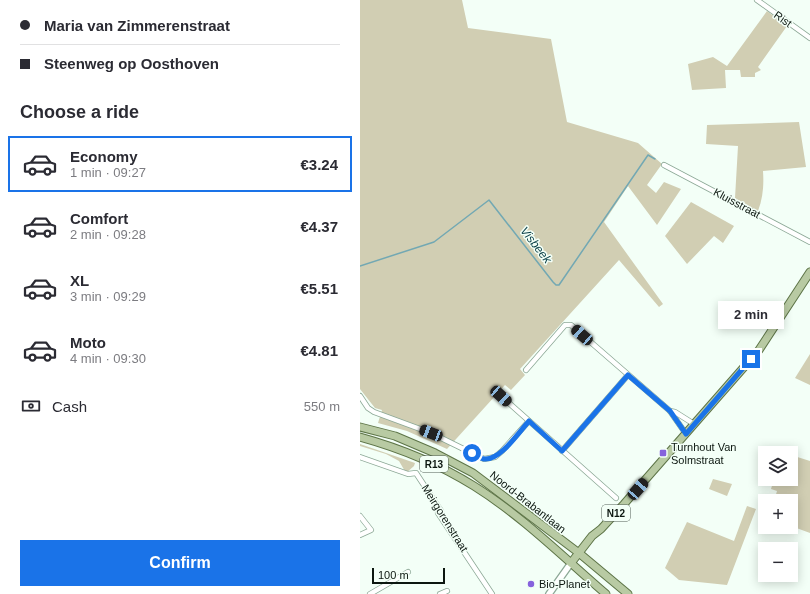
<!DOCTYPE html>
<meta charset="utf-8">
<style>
:root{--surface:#fff;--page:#f2f2f3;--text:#2b2b33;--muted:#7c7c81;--line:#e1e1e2;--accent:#1a73e8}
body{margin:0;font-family:Helvetica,sans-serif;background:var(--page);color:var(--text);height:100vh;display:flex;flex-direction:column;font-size:15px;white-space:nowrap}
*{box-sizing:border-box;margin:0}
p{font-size:13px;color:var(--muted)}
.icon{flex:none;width:22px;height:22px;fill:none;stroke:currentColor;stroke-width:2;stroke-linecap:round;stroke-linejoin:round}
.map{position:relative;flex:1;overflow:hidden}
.details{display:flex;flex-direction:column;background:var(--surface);width:360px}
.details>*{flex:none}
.top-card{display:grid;align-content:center;height:88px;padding:0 20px;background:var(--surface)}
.fabs{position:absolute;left:398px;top:446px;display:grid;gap:8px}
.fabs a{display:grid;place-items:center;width:40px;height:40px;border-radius:0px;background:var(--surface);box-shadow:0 2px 10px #0003;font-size:20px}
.scale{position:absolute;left:12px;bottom:10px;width:73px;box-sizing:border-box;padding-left:4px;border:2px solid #0c1710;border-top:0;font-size:11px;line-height:14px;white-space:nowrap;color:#0c1710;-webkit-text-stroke:3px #f3fff7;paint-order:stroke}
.end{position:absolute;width:18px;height:18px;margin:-9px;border:5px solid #1a73e8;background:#fff;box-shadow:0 0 0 2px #fff}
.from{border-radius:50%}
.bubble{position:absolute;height:28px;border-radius:0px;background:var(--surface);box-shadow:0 2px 10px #0003;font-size:13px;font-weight:700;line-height:28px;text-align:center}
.car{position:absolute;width:12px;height:24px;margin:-12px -6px;border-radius:5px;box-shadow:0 0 3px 1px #0007;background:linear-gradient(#222 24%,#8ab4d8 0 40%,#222 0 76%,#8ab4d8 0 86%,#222 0)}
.top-card b{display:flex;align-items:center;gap:14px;height:38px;font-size:15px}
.top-card b+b{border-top:1px solid var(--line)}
.top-card i{width:10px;height:10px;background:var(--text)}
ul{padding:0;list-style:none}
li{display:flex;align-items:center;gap:12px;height:56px;margin:0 8px 6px;padding:0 12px;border:2px solid transparent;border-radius:0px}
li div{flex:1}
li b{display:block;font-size:15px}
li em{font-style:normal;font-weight:700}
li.on{border-color:var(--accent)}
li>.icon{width:36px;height:36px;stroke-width:1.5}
h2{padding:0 20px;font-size:18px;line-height:48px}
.pay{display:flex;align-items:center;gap:10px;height:44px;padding:0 20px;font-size:15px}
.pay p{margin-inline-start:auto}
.cta{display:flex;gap:8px;margin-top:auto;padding:8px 20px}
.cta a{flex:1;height:46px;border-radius:0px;background:var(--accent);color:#fff;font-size:16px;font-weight:700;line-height:46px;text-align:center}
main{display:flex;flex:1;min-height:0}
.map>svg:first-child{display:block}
</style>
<main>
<section class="details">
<div class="top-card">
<b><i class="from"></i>Maria van Zimmerenstraat</b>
<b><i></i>Steenweg op Oosthoven</b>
</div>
<h2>Choose a ride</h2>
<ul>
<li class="on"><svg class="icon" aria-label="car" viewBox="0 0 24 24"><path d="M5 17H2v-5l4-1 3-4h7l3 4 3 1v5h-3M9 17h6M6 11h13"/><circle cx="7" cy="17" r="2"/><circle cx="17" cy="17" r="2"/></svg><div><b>Economy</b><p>1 min · 09:27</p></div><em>€3.24</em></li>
<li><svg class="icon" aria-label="car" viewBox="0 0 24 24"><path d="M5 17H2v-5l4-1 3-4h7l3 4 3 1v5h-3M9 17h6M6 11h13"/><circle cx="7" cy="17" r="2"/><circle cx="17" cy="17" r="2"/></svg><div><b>Comfort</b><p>2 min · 09:28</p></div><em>€4.37</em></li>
<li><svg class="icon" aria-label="car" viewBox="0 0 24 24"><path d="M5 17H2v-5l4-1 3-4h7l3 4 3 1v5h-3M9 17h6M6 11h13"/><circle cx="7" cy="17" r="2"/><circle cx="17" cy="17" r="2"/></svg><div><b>XL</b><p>3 min · 09:29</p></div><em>€5.51</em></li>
<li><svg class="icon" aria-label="car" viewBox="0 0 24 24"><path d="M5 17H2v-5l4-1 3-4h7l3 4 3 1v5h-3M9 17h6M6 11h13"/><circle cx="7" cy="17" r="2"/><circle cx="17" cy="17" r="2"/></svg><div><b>Moto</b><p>4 min · 09:30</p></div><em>€4.81</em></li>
</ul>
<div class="pay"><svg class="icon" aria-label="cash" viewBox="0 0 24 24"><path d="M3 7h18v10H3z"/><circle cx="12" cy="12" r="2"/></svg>Cash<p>550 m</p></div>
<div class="cta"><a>Confirm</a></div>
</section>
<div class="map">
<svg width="450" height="594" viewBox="0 0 450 594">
<rect width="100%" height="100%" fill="#f3fff7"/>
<g fill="#d1ceb3">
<path d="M0,0H102L108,28L191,39L207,122L278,143L302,164L287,185L296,193L304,182L321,189L297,225L268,186L244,222L303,304L299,307L259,260L160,369L165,375L151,390L145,385L87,449L47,431L18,423L22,410L15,408L0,389Z"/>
<path d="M407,11L427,26L398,67L401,70L395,73V77H381L380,70H365L366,88L332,90L328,64L353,57L367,66Z"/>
<path d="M439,122L446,167L403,171C404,185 403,198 398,211L375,198L378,146L346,144L347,125Z"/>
<path d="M331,202L374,226L363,243L354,236L327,264L305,236Z"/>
<path d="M450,354V385L435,378Z"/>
<path d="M0,444L55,463L54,466L46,473L39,461L26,454L0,446Z"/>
<path d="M431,455L450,461V533L431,526V501H414L417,491L411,489L414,479H431Z"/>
<path d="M353,479L372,484L367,496L349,489Z"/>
<path d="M387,506L396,509L367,585L319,580L305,568L327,522L374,541Z"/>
</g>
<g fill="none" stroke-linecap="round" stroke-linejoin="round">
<path stroke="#72a8b3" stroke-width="1.5" d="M0,266L74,242L129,200L193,282L196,285H199L288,155L295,159"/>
<g stroke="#8ca896" stroke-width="6">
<g id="minor">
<path d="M397,0L450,38"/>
<path d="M304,165L450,242"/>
<path d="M166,370L205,325H211L310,411L326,434"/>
<path d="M0,396L8,408L14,412L71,433L124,459L135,457L142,451L169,421"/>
<path d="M141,396L256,498"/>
<path d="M310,411L315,412L334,424"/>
<path d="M202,451L268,375"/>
<path d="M0,457L48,474L56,473L81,511L78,513L132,594"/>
<path d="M0,516L11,530L0,535"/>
<path d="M10,594L48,572"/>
<path d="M80,594L87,591"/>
</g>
</g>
<g stroke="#8ca896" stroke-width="8">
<path id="tertiary" d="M189,594L211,563"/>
</g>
<g stroke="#5d7447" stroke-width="9">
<g id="primary">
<path d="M0,427L35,436L75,453L113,473L219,553L268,594"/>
<path d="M0,437C40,448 79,464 114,486C162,516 203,557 246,594"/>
<path d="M211,563L232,536L241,529L264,504L399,350L450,272"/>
</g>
</g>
<use href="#minor" stroke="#fff" stroke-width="4.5"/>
<use href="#tertiary" stroke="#fff" stroke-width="5.5"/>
<use href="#primary" stroke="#b8caa3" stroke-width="7"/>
</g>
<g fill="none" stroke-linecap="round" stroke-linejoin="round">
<path stroke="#1a73e8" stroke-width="5" d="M112,453C115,455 120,458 124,459C140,461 159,432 169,421L202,451L268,375L310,411L326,434L391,359"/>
</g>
<g fill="#8662dd" stroke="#f3fff7" stroke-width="1.5">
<rect x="299" y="449" width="8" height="8" rx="2"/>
<circle cx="171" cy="584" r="4"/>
</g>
<g text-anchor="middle" stroke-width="3" stroke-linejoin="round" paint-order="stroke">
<g fill="#f3fff7" stroke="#515d55" stroke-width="1">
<rect x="60" y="456" width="28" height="16" rx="3"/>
<rect x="242" y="505" width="28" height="16" rx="3"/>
</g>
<g font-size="10" font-weight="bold" fill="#0c1710">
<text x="74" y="468">R13</text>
<text x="256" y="517">N12</text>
</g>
<g font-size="11" fill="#0c1710" stroke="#f3fff7">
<text transform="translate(423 19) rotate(35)" y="4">Rist</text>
<text transform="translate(377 203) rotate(28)" y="4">Kluisstraat</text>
<text transform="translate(168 502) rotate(38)" y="4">Noord-Brabantlaan</text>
<text transform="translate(85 518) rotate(58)" y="4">Meirgorenstraat</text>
</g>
<g font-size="11" fill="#0c1710" stroke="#f3fff7" text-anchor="start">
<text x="311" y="451">Turnhout Van<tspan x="311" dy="13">Solmstraat</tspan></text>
<text x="179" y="588">Bio-Planet</text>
</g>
<g font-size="12" font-style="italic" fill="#073d45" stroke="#f3fff7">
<text transform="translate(176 245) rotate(52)" y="4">Visbeek</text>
</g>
</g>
</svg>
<div class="fabs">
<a><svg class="icon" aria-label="layers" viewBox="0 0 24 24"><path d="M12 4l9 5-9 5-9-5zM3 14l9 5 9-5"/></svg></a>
<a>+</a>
<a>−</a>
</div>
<div class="scale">100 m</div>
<i class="end from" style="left:112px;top:453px"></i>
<i class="end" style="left:391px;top:359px"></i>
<div class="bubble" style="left:358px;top:301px;width:66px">2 min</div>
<i class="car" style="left:222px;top:335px;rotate:311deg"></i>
<i class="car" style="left:141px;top:396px;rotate:132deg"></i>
<i class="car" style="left:71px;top:433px;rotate:291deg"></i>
<i class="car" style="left:278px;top:489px;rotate:41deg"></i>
</div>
</main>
